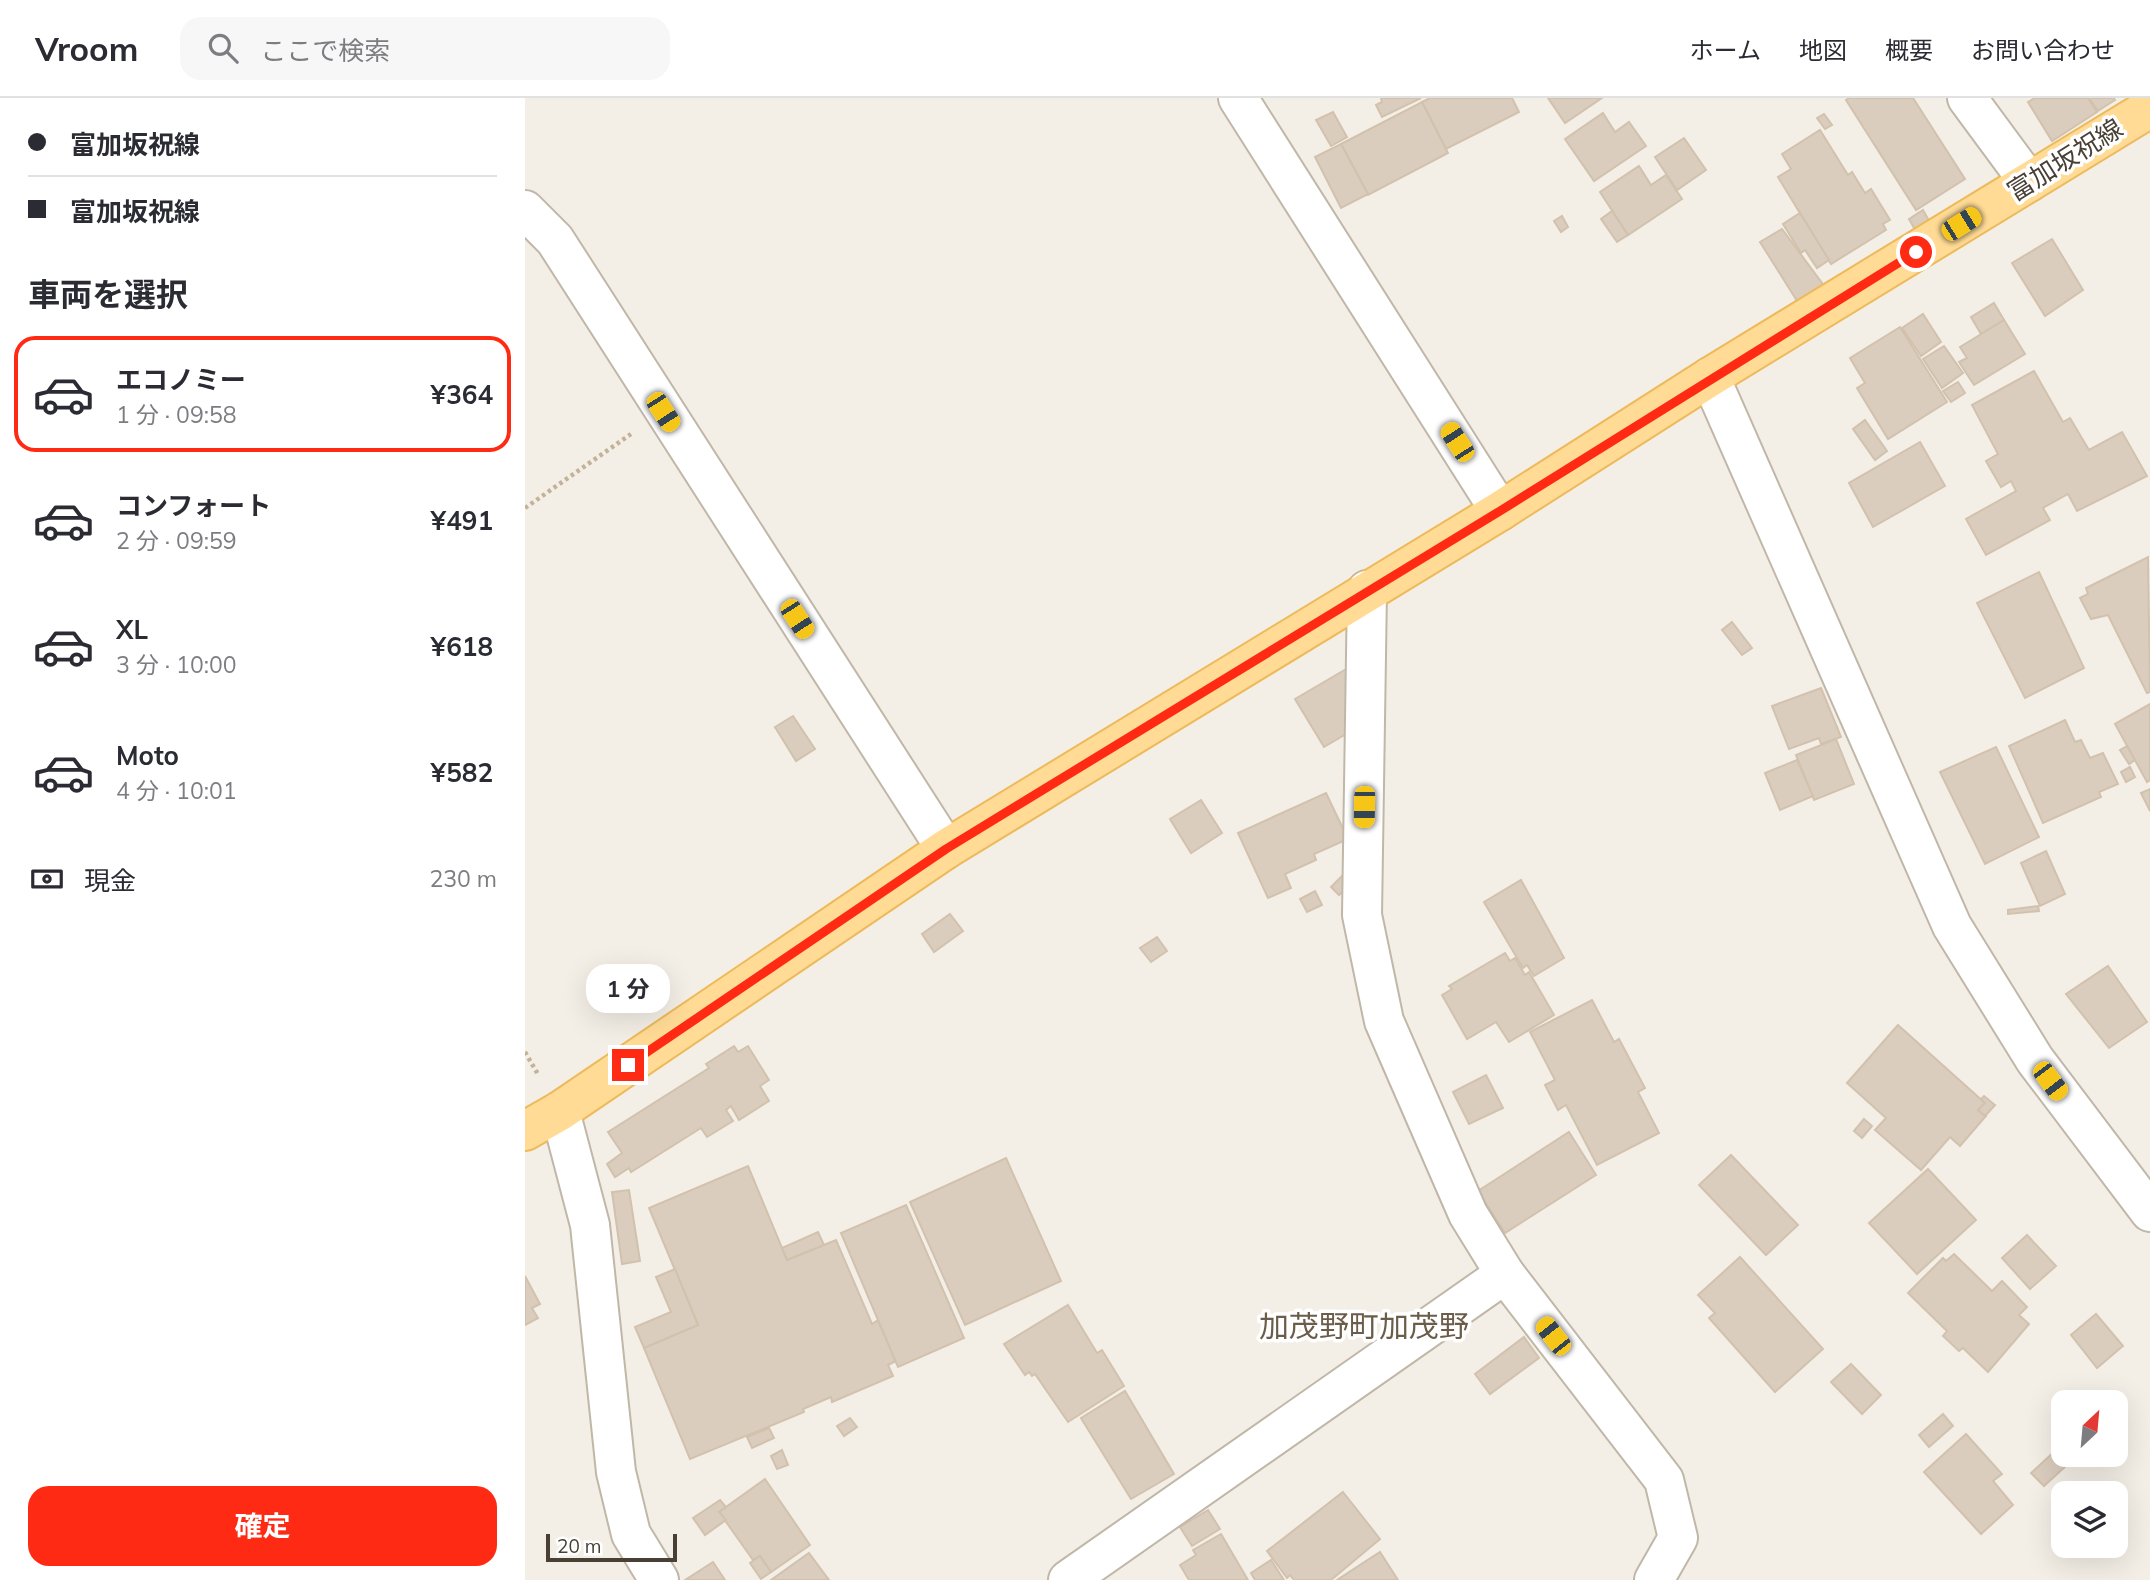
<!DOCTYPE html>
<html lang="ja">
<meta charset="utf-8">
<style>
:root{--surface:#fff;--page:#f7f7f7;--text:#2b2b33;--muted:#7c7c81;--line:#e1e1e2;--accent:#ff2a13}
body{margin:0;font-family:Mulish,"Noto Sans JP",sans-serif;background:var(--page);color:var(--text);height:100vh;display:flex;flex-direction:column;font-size:26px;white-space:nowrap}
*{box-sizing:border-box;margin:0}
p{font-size:23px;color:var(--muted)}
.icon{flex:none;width:38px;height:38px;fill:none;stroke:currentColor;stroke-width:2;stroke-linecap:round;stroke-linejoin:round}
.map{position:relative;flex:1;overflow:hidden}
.panel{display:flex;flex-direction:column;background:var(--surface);width:525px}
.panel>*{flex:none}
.top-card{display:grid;align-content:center;height:154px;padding:0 28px;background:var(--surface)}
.needle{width:46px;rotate:26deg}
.fabs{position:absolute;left:1526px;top:1292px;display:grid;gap:14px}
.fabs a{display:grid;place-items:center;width:77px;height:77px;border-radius:14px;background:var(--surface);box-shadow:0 7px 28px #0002;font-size:35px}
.scale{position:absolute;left:21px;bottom:18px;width:131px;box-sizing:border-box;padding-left:7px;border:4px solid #483f35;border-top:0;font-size:19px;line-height:24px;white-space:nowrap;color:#483f35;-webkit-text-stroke:5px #fff;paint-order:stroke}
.end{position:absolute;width:32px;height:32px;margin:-16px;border:9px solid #ff2a13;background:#fff;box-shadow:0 0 0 4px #fff}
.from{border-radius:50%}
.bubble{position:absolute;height:49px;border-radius:21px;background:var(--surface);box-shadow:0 7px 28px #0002;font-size:23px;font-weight:700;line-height:49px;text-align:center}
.car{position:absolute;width:21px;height:42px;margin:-21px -10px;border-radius:9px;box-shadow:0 0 5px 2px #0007;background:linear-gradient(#f5c518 24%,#345 0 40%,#f5c518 0 76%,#345 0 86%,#f5c518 0)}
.top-card b{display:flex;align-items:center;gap:24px;height:66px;font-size:26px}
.top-card b+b{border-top:2px solid var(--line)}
.top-card i{width:18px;height:18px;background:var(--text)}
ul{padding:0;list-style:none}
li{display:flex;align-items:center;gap:21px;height:116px;margin:0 14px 10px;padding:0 14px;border:4px solid transparent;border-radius:21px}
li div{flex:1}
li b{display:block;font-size:26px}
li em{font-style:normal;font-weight:700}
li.on{border-color:var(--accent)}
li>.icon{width:63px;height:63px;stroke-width:1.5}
h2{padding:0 28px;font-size:32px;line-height:84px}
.pay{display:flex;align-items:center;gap:18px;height:77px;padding:0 28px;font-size:26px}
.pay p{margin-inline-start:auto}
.button{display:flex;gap:14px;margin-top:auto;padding:14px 28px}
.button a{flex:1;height:80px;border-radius:21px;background:var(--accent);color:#fff;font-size:28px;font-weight:700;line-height:80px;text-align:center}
header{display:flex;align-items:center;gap:42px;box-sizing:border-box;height:98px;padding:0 35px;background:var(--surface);border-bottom:2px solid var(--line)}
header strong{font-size:33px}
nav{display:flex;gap:38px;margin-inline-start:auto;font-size:24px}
.search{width:490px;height:63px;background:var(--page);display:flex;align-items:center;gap:18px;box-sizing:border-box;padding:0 24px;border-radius:21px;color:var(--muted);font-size:26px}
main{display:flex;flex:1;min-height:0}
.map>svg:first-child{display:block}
</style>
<header>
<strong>Vroom</strong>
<div class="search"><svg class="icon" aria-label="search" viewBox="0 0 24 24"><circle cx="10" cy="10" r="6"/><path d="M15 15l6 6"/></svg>ここで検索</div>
<nav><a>ホーム</a><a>地図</a><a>概要</a><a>お問い合わせ</a></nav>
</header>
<main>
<section class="panel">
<div class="top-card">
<b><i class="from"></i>富加坂祝線</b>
<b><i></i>富加坂祝線</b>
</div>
<h2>車両を選択</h2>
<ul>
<li class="on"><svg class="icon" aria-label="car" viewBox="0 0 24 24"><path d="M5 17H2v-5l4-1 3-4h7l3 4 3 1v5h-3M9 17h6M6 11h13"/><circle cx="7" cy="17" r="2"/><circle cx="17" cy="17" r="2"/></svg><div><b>エコノミー</b><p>1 分 · 09:58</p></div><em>¥364</em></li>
<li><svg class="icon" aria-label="car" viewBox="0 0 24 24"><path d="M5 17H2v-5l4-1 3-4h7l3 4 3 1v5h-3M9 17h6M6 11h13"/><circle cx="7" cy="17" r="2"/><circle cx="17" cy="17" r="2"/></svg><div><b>コンフォート</b><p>2 分 · 09:59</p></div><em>¥491</em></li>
<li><svg class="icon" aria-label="car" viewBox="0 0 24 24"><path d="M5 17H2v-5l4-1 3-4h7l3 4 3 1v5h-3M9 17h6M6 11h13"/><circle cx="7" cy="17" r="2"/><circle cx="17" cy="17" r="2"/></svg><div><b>XL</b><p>3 分 · 10:00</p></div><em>¥618</em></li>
<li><svg class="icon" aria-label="car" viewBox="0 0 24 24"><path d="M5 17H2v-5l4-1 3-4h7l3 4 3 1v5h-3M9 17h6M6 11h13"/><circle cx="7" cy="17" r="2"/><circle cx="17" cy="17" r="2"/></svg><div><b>Moto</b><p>4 分 · 10:01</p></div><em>¥582</em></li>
</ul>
<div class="pay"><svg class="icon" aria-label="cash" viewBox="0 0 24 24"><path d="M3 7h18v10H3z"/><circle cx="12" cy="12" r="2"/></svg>現金<p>230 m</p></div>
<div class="button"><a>確定</a></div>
</section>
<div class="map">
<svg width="1625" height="1482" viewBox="0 0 1625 1482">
<rect width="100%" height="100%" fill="#f4efe6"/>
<g fill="#dacdbe" stroke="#d2c2ad" stroke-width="2">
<path d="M856,0H896L857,19L851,7L857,4Z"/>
<path d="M905,0H987L994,14L921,51L897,4Z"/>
<path d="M1023,0H1077L1040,25Z"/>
<path d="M1324,0H1388L1440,81L1391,112L1321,2Z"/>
<path d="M1510,0H1563L1572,14L1527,43L1503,4Z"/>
<path d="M1564,0H1589L1590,2L1573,13Z"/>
<path d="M897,4L923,55L843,97L816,46Z"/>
<path d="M808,14L822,39L806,48L791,22Z"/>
<path d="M1078,15L1090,34L1104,24L1121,48L1069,83L1040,41Z"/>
<path d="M1299,16L1307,27L1300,31L1292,20Z"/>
<path d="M1295,32L1323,77L1327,74L1340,95L1346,91L1365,122L1358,126L1361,132L1306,166L1253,79L1266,71L1257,56Z"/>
<path d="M1159,40L1181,72L1152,92L1130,59Z"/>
<path d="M816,46L843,96L816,110L790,59Z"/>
<path d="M1114,68L1126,87L1141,77L1157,101L1103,137L1075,94Z"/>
<path d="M1398,112L1407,128L1393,137L1384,121Z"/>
<path d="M1087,113L1103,137L1092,144L1076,121Z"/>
<path d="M1275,115L1304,162L1292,170L1280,152L1276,155L1258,126Z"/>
<path d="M1037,118L1043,129L1036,134L1029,123Z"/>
<path d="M1257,131L1300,189L1274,206L1235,144Z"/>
<path d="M1527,141L1558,192L1520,218L1487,165Z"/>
<path d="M1469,205L1479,222L1456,236L1446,219Z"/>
<path d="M1398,216L1416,244L1396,258L1377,230Z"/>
<path d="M1479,222L1500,256L1449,287L1434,264L1442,260L1435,249Z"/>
<path d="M1375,229L1422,304L1363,341L1332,290L1340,285L1325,260Z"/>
<path d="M1419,248L1438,275L1417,290L1398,261Z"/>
<path d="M1509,273L1538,324L1545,320L1564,352L1597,334L1622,378L1552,413L1543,396L1518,410L1525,422L1461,457L1441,421L1491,393L1486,383L1476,389L1461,363L1473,356L1447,307Z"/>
<path d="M1433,284L1440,295L1426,304L1418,293Z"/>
<path d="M1340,322L1362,353L1350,362L1328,331Z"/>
<path d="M1395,344L1420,388L1348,429L1324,385Z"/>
<path d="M1623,459L1625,594L1622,595L1583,517L1566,521L1555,500L1563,496L1561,490Z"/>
<path d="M1514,474L1559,570L1500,600L1452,505Z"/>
<path d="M1207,524L1227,550L1217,557L1197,532Z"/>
<path d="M840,560L835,628L799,649L770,601Z"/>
<path d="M1296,590L1316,639L1296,646L1294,640L1264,651L1247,608Z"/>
<path d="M1625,606V682L1622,684L1590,626Z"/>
<path d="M268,618L290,651L271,663L250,629Z"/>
<path d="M1540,622L1550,644L1556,642L1565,660L1578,655L1593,686L1574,694L1576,699L1518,725L1484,648Z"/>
<path d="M1311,641L1329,686L1289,702L1271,657Z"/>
<path d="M1602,648L1610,662L1604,666L1595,652Z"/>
<path d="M1471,649L1514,739L1460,766L1415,674Z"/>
<path d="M1272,662L1288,698L1255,712L1240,675Z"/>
<path d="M1605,669L1610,679L1601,684L1596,674Z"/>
<path d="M1625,691V713L1616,695Z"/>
<path d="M801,695L823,741L789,756L791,762L760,776L766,790L743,800L713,735Z"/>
<path d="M676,702L697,735L666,755L645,721Z"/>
<path d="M1521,753L1540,796L1515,808L1496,765Z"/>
<path d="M818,777L826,786L814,797L806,789Z"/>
<path d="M996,782L1039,860L1009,878L1002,867L998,870L959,804Z"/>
<path d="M790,793L797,807L782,814L775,801Z"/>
<path d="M1513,808L1514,813L1483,816V812Z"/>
<path d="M425,816L438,833L409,854L397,836Z"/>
<path d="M632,839L642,853L626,864L615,850Z"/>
<path d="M980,855L985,863L990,860L1000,877L1004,874L1029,917L984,944L971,924L942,941L917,897L927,891L924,888Z"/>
<path d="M1583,868L1622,924L1584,950L1541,896Z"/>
<path d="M1067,902L1089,944L1094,941L1120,990L1113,994L1134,1035L1072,1067L1041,1007L1033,1012L1020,987L1030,982L1005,934Z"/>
<path d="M1373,927L1460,1005L1453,1012L1461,1018L1435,1048L1425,1039L1396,1072L1350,1032L1361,1020L1322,985Z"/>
<path d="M209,948L213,954L223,948L244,982L235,988L244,1003L214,1022L206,1008L201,1012L208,1023L182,1039L176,1030L106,1074L104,1070L90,1079L82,1066L97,1055L83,1034L184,970L181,966Z"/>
<path d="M961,977L978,1010L944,1026L928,994Z"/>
<path d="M1459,998L1470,1007L1460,1018L1453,1012L1460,1005L1456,1001Z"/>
<path d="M1339,1021L1347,1028L1337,1040L1329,1033Z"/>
<path d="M1044,1034L1071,1077L980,1135L953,1093Z"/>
<path d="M1206,1057L1273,1127L1241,1157L1174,1087Z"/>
<path d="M481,1060L536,1183L440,1227L385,1104Z"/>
<path d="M223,1068L262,1162L311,1142L347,1226L353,1222L371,1263L363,1267L368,1278L307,1304L306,1299L278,1311L279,1314L165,1361L119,1250L173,1227L124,1110Z"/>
<path d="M1403,1071L1451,1122L1392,1176L1344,1125Z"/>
<path d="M104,1092L115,1163L97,1166L87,1094Z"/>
<path d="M381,1107L439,1240L373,1269L316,1135Z"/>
<path d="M293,1134L299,1147L262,1162L257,1150Z"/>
<path d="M1502,1137L1531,1168L1505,1191L1477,1160Z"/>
<path d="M1429,1156L1467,1193L1477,1183L1502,1209L1494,1217L1504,1226L1463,1274L1438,1250L1434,1253L1418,1238L1422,1233L1383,1195L1418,1160L1421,1163Z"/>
<path d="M1215,1159L1298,1251L1250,1294L1184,1220L1190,1215L1173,1197Z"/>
<path d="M150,1171L173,1227L119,1250L110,1229L146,1214L131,1179Z"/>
<path d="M0,1178L15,1206L7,1210L13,1220L0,1227Z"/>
<path d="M543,1207L572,1255L577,1252L599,1288L543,1324L510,1276L507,1278L504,1274L500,1277L479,1246Z"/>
<path d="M1571,1216L1598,1248L1572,1270L1546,1237Z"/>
<path d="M999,1239L1014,1260L965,1296L950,1276Z"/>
<path d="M1326,1266L1356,1297L1337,1316L1306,1284Z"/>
<path d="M600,1293L649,1376L606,1401L556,1320Z"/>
<path d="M1418,1316L1428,1328L1404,1349L1394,1337Z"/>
<path d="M325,1320L332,1329L319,1338L312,1328Z"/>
<path d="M244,1330L249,1340L227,1350L222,1339Z"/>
<path d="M1441,1336L1477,1376L1468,1383L1488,1407L1456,1436L1399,1374Z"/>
<path d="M1538,1347V1356H1554L1544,1365L1533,1352Z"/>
<path d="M257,1352L263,1367L252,1371L246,1358Z"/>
<path d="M1529,1354L1542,1367L1519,1388L1506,1375Z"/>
<path d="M240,1381L285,1447L246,1474L235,1458L228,1462L194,1414Z"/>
<path d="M818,1394L855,1441L806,1482H769L765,1477L762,1480L742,1453Z"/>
<path d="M195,1402L201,1409L194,1414L201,1422L180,1437L168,1420Z"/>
<path d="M683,1412L695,1431L667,1448L655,1429Z"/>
<path d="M696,1436L723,1482H664L655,1467L671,1457L668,1452Z"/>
<path d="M855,1454L873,1482H812Z"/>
<path d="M284,1455L304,1482H246Z"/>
<path d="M235,1458L246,1474L236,1481L225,1465Z"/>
<path d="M746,1462L759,1482H730L726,1475Z"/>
<path d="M188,1464L200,1482H160Z"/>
</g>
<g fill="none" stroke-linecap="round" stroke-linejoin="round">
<g stroke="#c1b7a8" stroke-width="42">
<g id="minor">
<path d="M713,0L975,413"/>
<path d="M1442,0L1504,84"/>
<path d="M0,112L30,142L421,751"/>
<path d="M1185,279L1427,828L1510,962L1625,1114"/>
<path d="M842,492L837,817L859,923L943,1116L980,1176L1139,1382L1153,1440L1129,1482"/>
<path d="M35,1013L65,1127L91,1374L106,1436L134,1482"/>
<path d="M543,1482L980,1176"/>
</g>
</g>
<g stroke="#edba5b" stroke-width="42">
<path id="major" d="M0,1033L35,1013L421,751L975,413L1185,279L1625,10"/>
</g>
<g stroke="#c4b298" stroke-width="4.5" stroke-dasharray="3.5 3.5" stroke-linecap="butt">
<path d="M0,410L106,336"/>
<path d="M0,954L14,978"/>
</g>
<use href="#minor" stroke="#fff" stroke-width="38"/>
<use href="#major" stroke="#ffdb95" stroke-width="38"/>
</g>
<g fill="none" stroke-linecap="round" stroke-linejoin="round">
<path stroke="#ff2a13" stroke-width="9" d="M103,967L421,751L975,413L1391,154"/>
</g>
<g text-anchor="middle" stroke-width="7" stroke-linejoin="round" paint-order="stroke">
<g font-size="26" fill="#483f35" stroke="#fff">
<text transform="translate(1540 62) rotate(-32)" y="9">富加坂祝線</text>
</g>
<g font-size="30" fill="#6c5d4b" stroke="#fff">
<text x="839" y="1239">加茂野町加茂野</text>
</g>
</g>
</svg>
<div class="fabs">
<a><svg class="needle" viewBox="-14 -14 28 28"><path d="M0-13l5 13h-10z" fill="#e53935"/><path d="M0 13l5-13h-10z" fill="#7c7c81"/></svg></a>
<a><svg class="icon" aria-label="layers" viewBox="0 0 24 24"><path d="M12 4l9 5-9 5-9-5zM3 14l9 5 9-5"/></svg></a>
</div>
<div class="scale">20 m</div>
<i class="end from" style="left:1391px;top:154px"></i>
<i class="end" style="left:103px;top:967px"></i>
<div class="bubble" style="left:61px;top:866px;width:84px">1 分</div>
<i class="car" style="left:1436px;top:126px;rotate:58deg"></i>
<i class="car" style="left:138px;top:314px;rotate:147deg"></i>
<i class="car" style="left:932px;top:344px;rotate:327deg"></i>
<i class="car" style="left:272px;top:521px;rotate:147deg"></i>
<i class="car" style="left:839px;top:709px;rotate:181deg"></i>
<i class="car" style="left:1525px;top:983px;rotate:143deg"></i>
<i class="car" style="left:1028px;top:1238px;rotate:322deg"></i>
</div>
</main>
